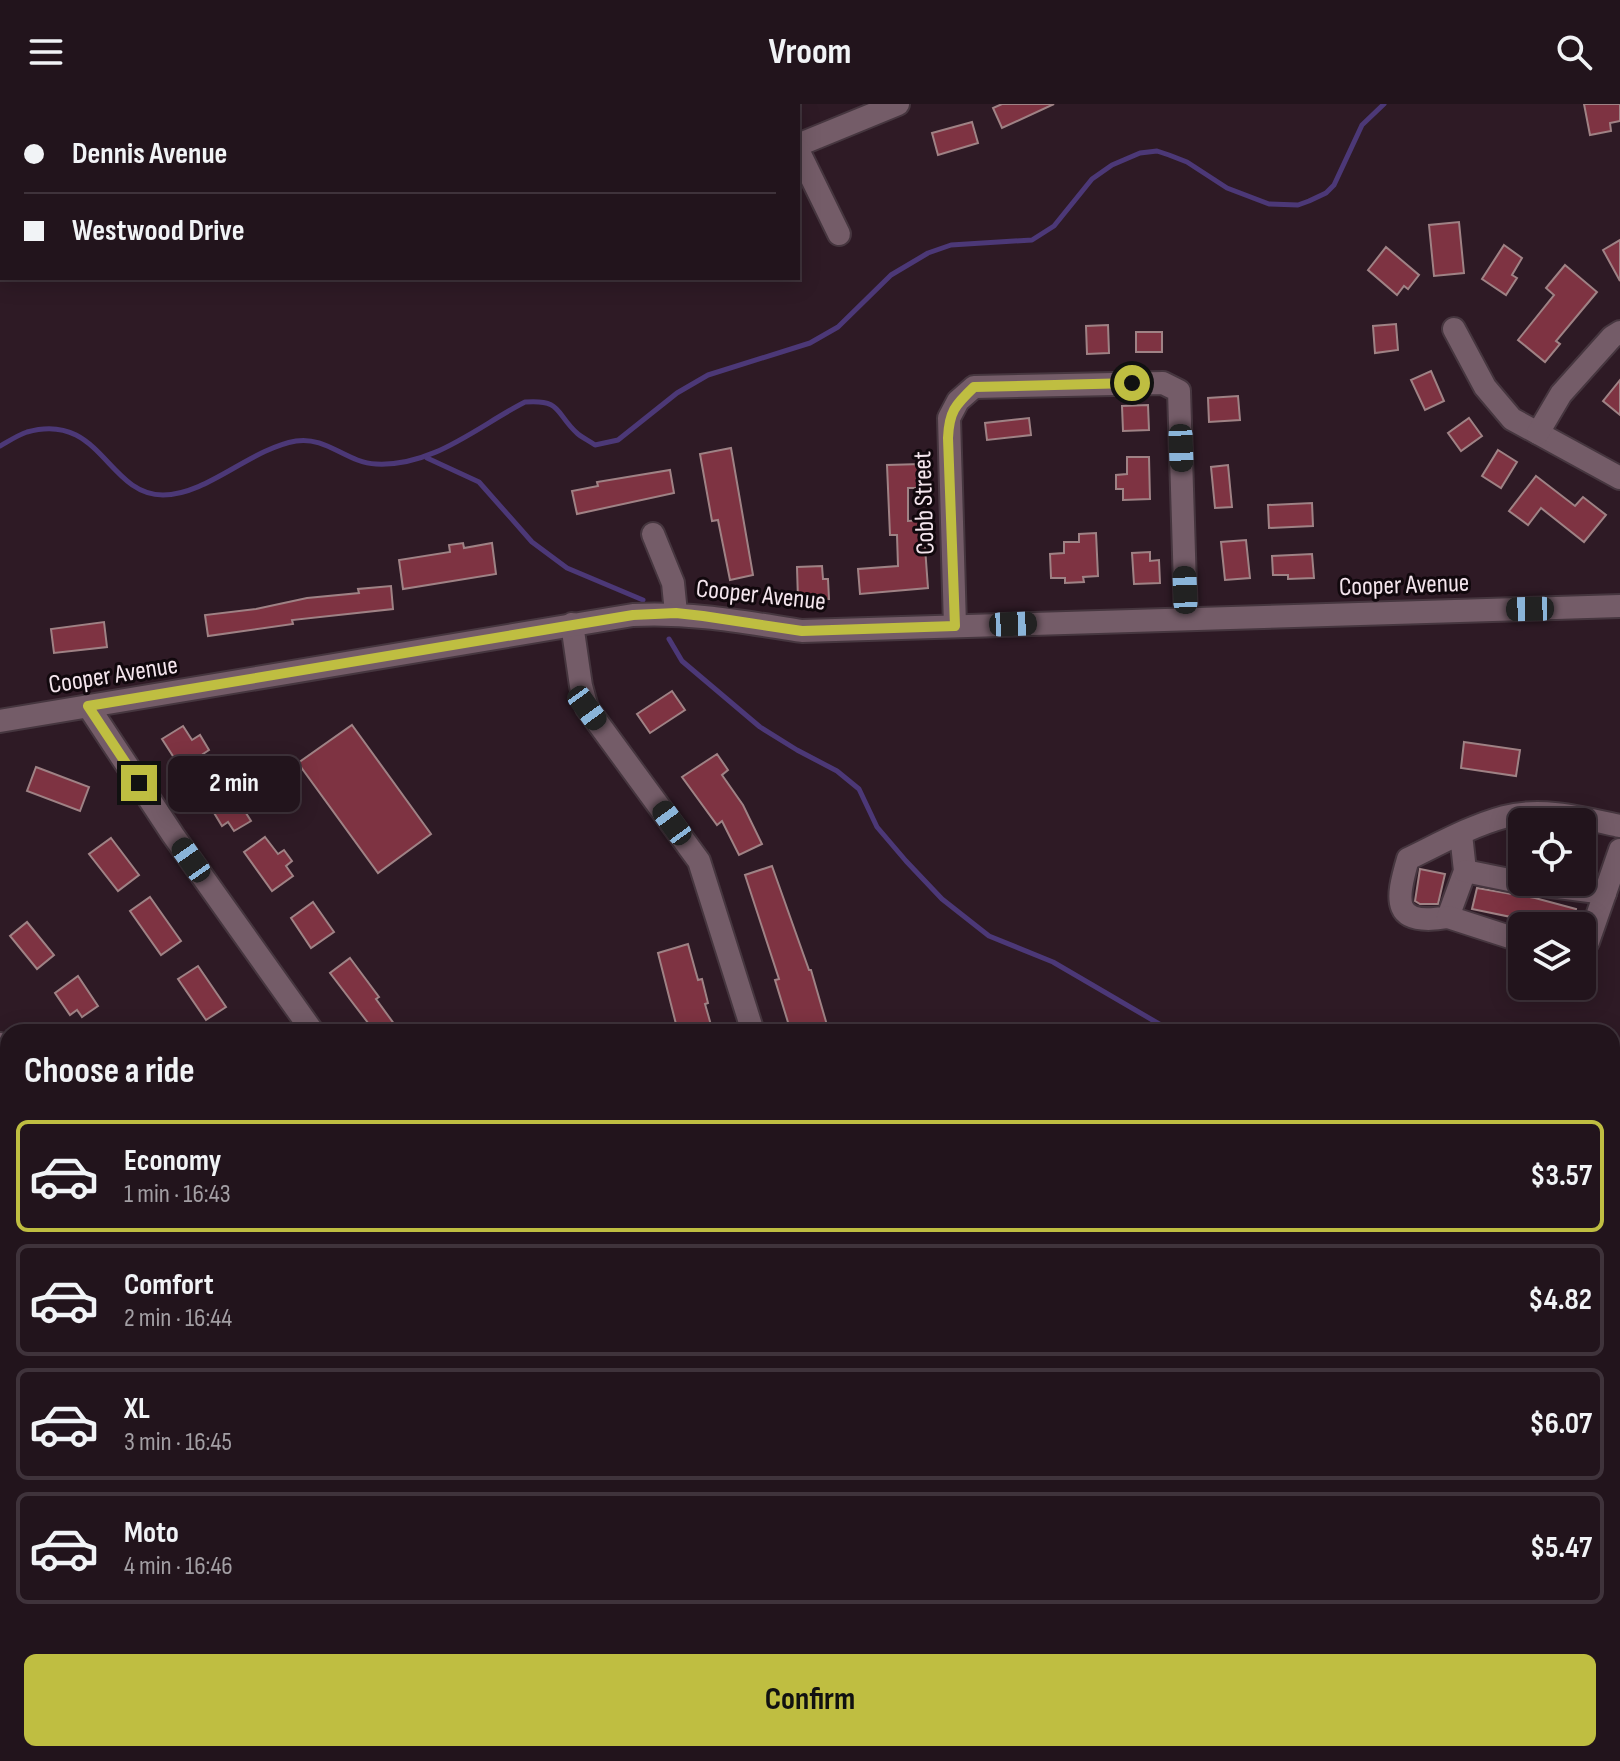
<!DOCTYPE html>
<meta charset="utf-8">
<style>
:root{--surface:#22141c;--page:#2e2129;--text:#f1f3f6;--muted:#a29ea3;--line:#3f333b;--accent:#bfbe41}
body{margin:0;font-family:"Sofia Sans Condensed",sans-serif;background:var(--page);color:var(--text);height:100vh;display:flex;flex-direction:column;font-size:30px;white-space:nowrap}
*{box-sizing:border-box;margin:0}
p{font-size:26px;color:var(--muted)}
.icon{flex:none;width:44px;height:44px;fill:none;stroke:currentColor;stroke-width:2;stroke-linecap:round;stroke-linejoin:round}
.map{position:relative;flex:1;overflow:hidden}
.drawer{position:absolute;left:0px;top:920px;width:1620px;height:738px;display:flex;flex-direction:column;background:var(--surface);border-radius:24px 24px 0 0;box-shadow:0 4px 20px #0003,0 0 0 2px var(--line)}
.drawer>*{flex:none}
.top-card{position:absolute;left:0px;top:0px;width:800px;height:176px;box-shadow:0 4px 20px #0003,0 0 0 2px var(--line);display:grid;align-content:center;height:176px;padding:0 24px;background:var(--surface)}
.controls{position:absolute;left:1508px;top:704px;display:grid;gap:16px}
.controls a{display:grid;place-items:center;width:88px;height:88px;border-radius:12px;background:var(--surface);box-shadow:0 4px 20px #0003,0 0 0 2px var(--line);font-size:40px}
.end{position:absolute;width:36px;height:36px;margin:-18px;border:10px solid #bfbe41;background:#111;box-shadow:0 0 0 4px #111}
.from{border-radius:50%}
.bubble{position:absolute;height:56px;border-radius:12px;background:var(--surface);box-shadow:0 4px 20px #0003,0 0 0 2px var(--line);font-size:26px;font-weight:700;line-height:56px;text-align:center}
.car{position:absolute;width:24px;height:48px;margin:-24px -12px;border-radius:10px;box-shadow:0 0 6px 2px #0007;background:linear-gradient(#222 24%,#8ab4d8 0 40%,#222 0 76%,#8ab4d8 0 86%,#222 0)}
.top-card b{display:flex;align-items:center;gap:28px;height:76px;font-size:30px}
.top-card b+b{border-top:2px solid var(--line)}
.top-card i{width:20px;height:20px;background:var(--text)}
ul{padding:0;list-style:none}
li{display:flex;align-items:center;gap:24px;height:112px;margin:0 16px 12px;padding:0 8px;border:4px solid var(--line);border-radius:12px}
li div{flex:1}
li b{display:block;font-size:30px}
li em{font-style:normal;font-weight:700}
li.selected{border-color:var(--accent)}
li>.icon{width:72px;height:72px;stroke-width:1.5}
h2{padding:0 24px;font-size:36px;line-height:96px}
.primary-button{display:flex;gap:16px;margin-top:auto;padding:16px 24px}
.primary-button a{flex:1;height:92px;border-radius:12px;background:var(--accent);color:#111;font-size:32px;font-weight:700;line-height:92px;text-align:center}
header{display:flex;justify-content:space-between;align-items:center;height:104px;padding:0 24px;background:var(--surface);font-size:36px;font-weight:700}
.map>svg:first-child{display:block}
</style>
<header><svg class="icon" aria-label="menu" viewBox="0 0 24 24"><path d="M4 6h16M4 12h16M4 18h16"/></svg>Vroom<svg class="icon" aria-label="search" viewBox="0 0 24 24"><circle cx="10" cy="10" r="6"/><path d="M15 15l6 6"/></svg></header>
<div class="map">
<svg width="1620" height="1657" viewBox="0 0 1620 1657">
<rect width="100%" height="100%" fill="#2e1a25"/>
<g fill="none" stroke-linecap="round" stroke-linejoin="round">
<g stroke="#4c3877" stroke-width="5">
<path d="M0,342C9,337 18,331 27,328C101,307 107,391 163,391C207,391 250,345 296,337C326,332 347,359 376,360C433,363 478,322 525,298C563,295 555,310 578,330C583,334 589,337 595,341L618,336L677,289L708,271L810,239L838,223L891,171L928,149L951,141L1032,136L1054,122L1092,75L1112,61L1140,49L1157,47L1169,51L1187,58L1227,84L1269,100L1298,101L1309,97L1326,89L1334,81L1362,21L1384,0"/>
<path d="M427,354L479,378L532,438L567,464L643,496"/>
<path d="M669,535L682,557L760,623L797,646L837,667L859,685L877,723L906,757L942,795L989,832L1053,858L1173,928"/>
<path d="M1612,1104L1620,1112"/>
<path d="M1612,1187L1620,1169"/>
</g>
</g>
<g fill="#7e3342" stroke="#9f8285" stroke-width="2">
<path d="M1002,0H1054L1002,24L993,4Z"/>
<path d="M1584,0H1620V17L1610,19L1611,27L1590,31Z"/>
<path d="M972,18L978,39L938,51L932,29Z"/>
<path d="M1459,118L1464,169L1434,172L1429,121Z"/>
<path d="M1620,136V177L1603,146Z"/>
<path d="M1504,141L1522,154L1512,171L1517,174L1506,191L1482,175Z"/>
<path d="M1386,143L1419,171L1408,185L1404,182L1397,191L1368,166Z"/>
<path d="M1565,161L1597,188L1556,237L1560,240L1545,258L1518,236L1554,191L1546,184Z"/>
<path d="M1396,220L1398,246L1375,249L1373,222Z"/>
<path d="M1108,221L1109,249L1087,250L1086,222Z"/>
<rect x="1136" y="228" width="26" height="20"/>
<path d="M1431,267L1444,297L1425,306L1411,276Z"/>
<path d="M1620,276V311L1603,297Z"/>
<path d="M1238,292L1240,316L1209,318L1208,294Z"/>
<path d="M1148,301L1149,326L1123,327L1122,302Z"/>
<path d="M1029,314L1031,331L987,336L985,319Z"/>
<path d="M1469,314L1482,332L1461,347L1448,329Z"/>
<path d="M731,344L753,471L730,476L718,416L712,417L700,350Z"/>
<path d="M1498,346L1517,358L1501,384L1482,372Z"/>
<path d="M1127,353H1149L1150,395L1123,396V385H1116V371L1127,370Z"/>
<path d="M921,360L922,384H908V417L923,416L928,484L860,490L858,465L898,462L897,431H890L887,361Z"/>
<path d="M1228,361L1232,403L1215,404L1211,363Z"/>
<path d="M670,366L674,389L577,410L572,387L598,382L597,378Z"/>
<path d="M1536,372L1575,402L1583,393L1606,411L1584,438L1541,404L1528,421L1509,407Z"/>
<path d="M1312,399L1313,422L1269,424L1268,401Z"/>
<path d="M1096,429L1098,472L1083,473L1084,478L1065,479V474H1051L1050,450L1064,449V438H1079V430Z"/>
<path d="M1246,436L1250,474L1225,476L1221,438Z"/>
<path d="M463,439L464,444L492,439L496,470L403,485L399,456L450,448L449,441Z"/>
<path d="M1150,448V457L1159,456L1160,479L1134,480L1132,449Z"/>
<path d="M1312,450L1314,474L1288,475V471H1273L1272,452Z"/>
<path d="M822,462L823,475H828L829,495L798,496L797,463Z"/>
<path d="M391,482L393,505L292,516L293,520L208,532L205,511L256,505L307,494L359,489L358,485Z"/>
<path d="M104,518L107,543L54,549L51,525Z"/>
<path d="M672,587L685,606L650,629L637,610Z"/>
<path d="M352,621L431,730L378,769L298,659Z"/>
<path d="M183,622L192,636L200,631L209,646L203,650L223,681L236,673L248,692L239,698L251,717L234,727L228,718L222,722L193,674L189,677L162,635Z"/>
<path d="M1464,638L1520,646L1516,672L1461,664Z"/>
<path d="M717,650L728,666L722,671L743,701L762,740L739,751L722,717L717,721L682,673Z"/>
<path d="M36,663L89,683L80,707L27,687Z"/>
<path d="M265,733L278,750L284,746L292,757L286,762L293,772L272,787L244,748Z"/>
<path d="M111,734L139,771L118,787L89,750Z"/>
<path d="M772,762L809,866H811L829,928H791L775,876L779,875L745,771Z"/>
<path d="M1420,765L1445,770L1438,800H1420L1415,797Z"/>
<path d="M1477,784L1535,794L1576,805L1573,822H1534L1535,818L1472,805Z"/>
<path d="M150,793L181,837L161,851L130,807Z"/>
<path d="M313,798L334,828L311,844L291,814Z"/>
<path d="M27,818L54,851L37,865L10,832Z"/>
<path d="M688,840L698,876L702,875L708,899L705,900L713,928H678L658,849Z"/>
<path d="M350,854L379,893L376,895L400,928H375L330,869Z"/>
<path d="M198,862L226,903L206,916L178,875Z"/>
<path d="M78,872L98,902L82,913L77,906L70,911L55,889Z"/>
</g>
<g fill="none" stroke-linecap="round" stroke-linejoin="round">
<g stroke="#46363f" stroke-width="26">
<g id="minor">
<path d="M778,0L779,2"/>
<path d="M798,41L898,0"/>
<path d="M798,46L839,130"/>
<path d="M1454,225L1485,283L1512,315L1620,374"/>
<path d="M1538,329L1561,290L1612,233L1620,228"/>
<path d="M653,430L673,479L676,509"/>
<path d="M572,520L581,582L587,604L699,757L753,928"/>
<path d="M955,522L949,314L958,297L974,283L1163,279L1179,287L1186,515"/>
<path d="M88,602L173,731L313,928"/>
<path d="M0,617L633,511C693,508 743,518 802,527L1620,502"/>
<path d="M1461,730L1465,767L1448,813C1391,823 1396,796 1408,755C1439,740 1471,722 1504,713C1542,703 1583,714 1620,722"/>
<path d="M1465,767L1519,778L1605,789"/>
<path d="M1448,813L1522,837"/>
<path d="M1582,842L1588,838L1620,746"/>
<path d="M0,940L8,949"/>
<path d="M0,1334L8,1343"/>
<path d="M1612,1478L1620,1490"/>
<path d="M201,1657L202,1650"/>
<path d="M449,1657L450,1650"/>
<path d="M683,1657L684,1650"/>
<path d="M918,1657L919,1650"/>
</g>
</g>
<use href="#minor" stroke="#745c68" stroke-width="22"/>
</g>
<g fill="none" stroke-linecap="round" stroke-linejoin="round">
<path stroke="#bfbe41" stroke-width="10" d="M139,679L88,602L633,511L676,509L703,512L802,527L955,522L948,334C949,308 955,301 974,283L1132,279"/>
</g>
<g text-anchor="middle" stroke-width="6" stroke-linejoin="round" paint-order="stroke">
<g font-size="26" fill="#f4e5ed" stroke="#11080d">
<text transform="translate(923 399) rotate(-92)" y="9">Cobb Street</text>
<text transform="translate(1404 480) rotate(-2)" y="9">Cooper Avenue</text>
<text transform="translate(761 490) rotate(6)" y="9">Cooper Avenue</text>
<text transform="translate(113 570) rotate(-9)" y="9">Cooper Avenue</text>
</g>
</g>
</svg>
<div class="controls">
<a><svg class="icon" aria-label="locate" viewBox="0 0 24 24"><circle cx="12" cy="12" r="6"/><path d="M12 2v4M12 18v4M2 12h4M18 12h4"/></svg></a>
<a><svg class="icon" aria-label="layers" viewBox="0 0 24 24"><path d="M12 4l9 5-9 5-9-5zM3 14l9 5 9-5"/></svg></a>
</div>
<i class="end from" style="left:1132px;top:279px"></i>
<i class="end" style="left:139px;top:679px"></i>
<div class="bubble" style="left:168px;top:652px;width:132px">2 min</div>
<i class="car" style="left:1181px;top:344px;rotate:178deg"></i>
<i class="car" style="left:1185px;top:486px;rotate:358deg"></i>
<i class="car" style="left:1530px;top:505px;rotate:269deg"></i>
<i class="car" style="left:1013px;top:520px;rotate:88deg"></i>
<i class="car" style="left:587px;top:604px;rotate:144deg"></i>
<i class="car" style="left:672px;top:719px;rotate:324deg"></i>
<i class="car" style="left:191px;top:756px;rotate:325deg"></i>
<div class="top-card">
<b><i class="from"></i>Dennis Avenue</b>
<b><i></i>Westwood Drive</b>
</div>
<section class="drawer">
<h2>Choose a ride</h2>
<ul>
<li class="selected"><svg class="icon" aria-label="car" viewBox="0 0 24 24"><path d="M5 17H2v-5l4-1 3-4h7l3 4 3 1v5h-3M9 17h6M6 11h13"/><circle cx="7" cy="17" r="2"/><circle cx="17" cy="17" r="2"/></svg><div><b>Economy</b><p>1 min · 16:43</p></div><em>$3.57</em></li>
<li><svg class="icon" aria-label="car" viewBox="0 0 24 24"><path d="M5 17H2v-5l4-1 3-4h7l3 4 3 1v5h-3M9 17h6M6 11h13"/><circle cx="7" cy="17" r="2"/><circle cx="17" cy="17" r="2"/></svg><div><b>Comfort</b><p>2 min · 16:44</p></div><em>$4.82</em></li>
<li><svg class="icon" aria-label="car" viewBox="0 0 24 24"><path d="M5 17H2v-5l4-1 3-4h7l3 4 3 1v5h-3M9 17h6M6 11h13"/><circle cx="7" cy="17" r="2"/><circle cx="17" cy="17" r="2"/></svg><div><b>XL</b><p>3 min · 16:45</p></div><em>$6.07</em></li>
<li><svg class="icon" aria-label="car" viewBox="0 0 24 24"><path d="M5 17H2v-5l4-1 3-4h7l3 4 3 1v5h-3M9 17h6M6 11h13"/><circle cx="7" cy="17" r="2"/><circle cx="17" cy="17" r="2"/></svg><div><b>Moto</b><p>4 min · 16:46</p></div><em>$5.47</em></li>
</ul>
<div class="primary-button"><a>Confirm</a></div>
</section>
</div>
